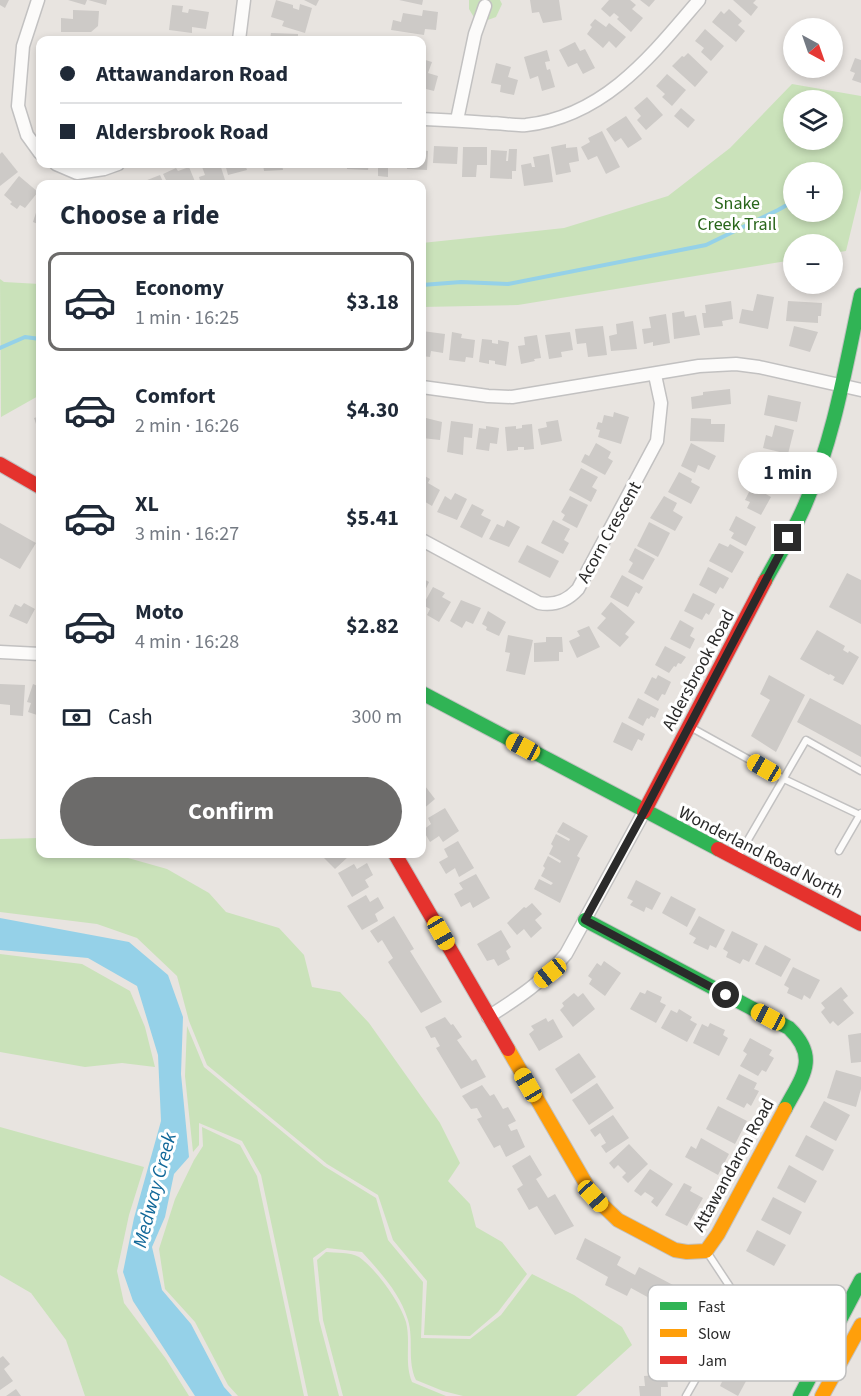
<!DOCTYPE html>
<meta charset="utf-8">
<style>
:root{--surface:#fff;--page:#f2f2f3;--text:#1f2937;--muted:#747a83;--line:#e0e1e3;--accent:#6c6b6a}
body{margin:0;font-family:"Source Sans 3",sans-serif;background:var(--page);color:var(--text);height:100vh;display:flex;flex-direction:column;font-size:22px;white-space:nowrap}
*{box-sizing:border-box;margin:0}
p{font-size:20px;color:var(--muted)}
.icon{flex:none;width:33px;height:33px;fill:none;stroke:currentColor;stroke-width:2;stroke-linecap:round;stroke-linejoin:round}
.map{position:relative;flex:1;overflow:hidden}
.panel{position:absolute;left:36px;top:180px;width:390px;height:678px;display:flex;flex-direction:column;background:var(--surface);border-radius:12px;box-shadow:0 3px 9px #0003}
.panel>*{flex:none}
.top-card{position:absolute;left:36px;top:36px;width:390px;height:132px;border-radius:12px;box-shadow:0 3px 9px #0003;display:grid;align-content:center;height:132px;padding:0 24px;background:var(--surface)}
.needle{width:39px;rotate:140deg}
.tools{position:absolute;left:783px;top:18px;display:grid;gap:12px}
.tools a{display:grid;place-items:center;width:60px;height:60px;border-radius:50%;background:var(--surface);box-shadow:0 3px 9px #0003;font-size:30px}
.end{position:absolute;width:27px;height:27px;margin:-14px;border:8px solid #2a2a2a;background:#fff;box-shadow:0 0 0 3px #fff}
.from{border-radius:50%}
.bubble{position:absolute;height:42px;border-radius:21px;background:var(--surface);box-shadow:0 3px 9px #0003;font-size:20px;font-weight:700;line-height:42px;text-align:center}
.car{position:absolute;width:18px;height:36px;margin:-18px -9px;border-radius:8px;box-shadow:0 0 4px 2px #0007;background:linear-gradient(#f5c518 24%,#345 0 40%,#f5c518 0 76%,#345 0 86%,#f5c518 0)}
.top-card b{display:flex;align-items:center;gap:21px;height:57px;font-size:22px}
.top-card b+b{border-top:2px solid var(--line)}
.top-card i{width:15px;height:15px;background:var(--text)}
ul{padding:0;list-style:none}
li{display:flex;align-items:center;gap:18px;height:99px;margin:0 12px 9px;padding:0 12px;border:3px solid transparent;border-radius:12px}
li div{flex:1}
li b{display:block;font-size:22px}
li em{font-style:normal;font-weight:700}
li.selected{border-color:var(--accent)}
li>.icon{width:54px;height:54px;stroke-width:1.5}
h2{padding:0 24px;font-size:27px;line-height:72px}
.pay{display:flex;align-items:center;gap:15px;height:66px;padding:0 24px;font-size:22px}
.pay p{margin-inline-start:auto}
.button{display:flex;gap:12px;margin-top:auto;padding:12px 24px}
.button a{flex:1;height:69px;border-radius:36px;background:var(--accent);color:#fff;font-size:24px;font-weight:700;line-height:69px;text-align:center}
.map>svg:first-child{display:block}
</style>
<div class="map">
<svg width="861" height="1396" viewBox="0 0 861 1396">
<rect width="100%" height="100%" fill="#e8e4e0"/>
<g fill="#cae2ba" fill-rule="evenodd">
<path d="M469,0H500L502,4L496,17L485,21L475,19L469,9Z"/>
<path d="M792,84L861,96V189L846,251L833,253L832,244H794L793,260L518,305L422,307V243L564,228L668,196L730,148ZM832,100V140H794V100ZM832,172V212H794V172Z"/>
<path d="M0,279L4,282L40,284V395L1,417Z"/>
<path d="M40,838V854H114L167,869L209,893L226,912L279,928L304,955L312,987L340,992L369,1023L440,1123L460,1163L448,1181L470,1204L476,1227L502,1242L527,1274L498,1312L470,1336L424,1335L427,1281L393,1240L378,1195L327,1164L207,1065L189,1021L177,976L137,938L97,924L0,912V839Z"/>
<path d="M0,954L82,964L130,991L145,1027L155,1067L122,1063L85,1067L0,1052Z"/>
<path d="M187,1026L204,1067L324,1166L376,1198L388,1240L423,1282L421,1338L470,1339L501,1315L532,1274L574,1295L622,1327L632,1345L576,1396H463L443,1391L416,1380C407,1361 414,1340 408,1320C400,1293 380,1272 362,1252L327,1248L313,1258L319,1320L339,1396H308L261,1175L242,1141L199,1123V1145L193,1152L185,1076Z"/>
<path d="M0,1127L144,1167L129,1215L117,1271L124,1303L166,1359L189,1396H85L66,1340L31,1293L0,1275Z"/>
<path d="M202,1127L240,1145L257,1176L304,1396H238L228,1385L195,1322L165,1289L159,1249L175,1199L194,1160L203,1146Z"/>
<path d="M326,1252C335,1253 351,1252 359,1257C376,1269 400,1302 406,1322C411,1342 404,1363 412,1382L446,1396H343L323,1320L317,1260Z"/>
</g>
<path fill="#95d1e8" d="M0,918L129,942L168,975L183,1017L181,1074L189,1157L174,1174L165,1217L152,1247L162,1290L191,1324L224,1387L232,1396H195L133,1301L123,1272L134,1218L161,1121L158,1055L137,986L88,958L0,950Z"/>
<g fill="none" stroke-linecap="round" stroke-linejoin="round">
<g stroke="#95d1e8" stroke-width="4">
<path d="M422,285L461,282L508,284L706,245L778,210L794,201"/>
<path d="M0,348L25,337L40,339"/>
</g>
</g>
<g fill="#cdcac7">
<path d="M0,0H9L5,8L0,5Z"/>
<path d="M68,0H87L85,5Z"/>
<path d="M88,0H107L106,5Z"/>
<path d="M276,0L293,5V8L299,10L300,4L312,8L305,33L282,26L284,21L271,17Z"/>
<path d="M304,0H319L316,6Z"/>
<path d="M399,0H423L422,5Z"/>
<path d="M530,0H559L562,20L543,23L539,12L532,13Z"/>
<path d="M609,0H630L636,5L632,9L643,18L631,32L617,19L619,17L614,13L610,17L601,9Z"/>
<path d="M640,0H655L649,7Z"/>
<path d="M733,0H756L753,3L758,7L751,16Z"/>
<path d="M172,5L183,6L182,12L188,13L189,9L209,12L206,29L192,27V33L169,30Z"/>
<path d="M729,9L742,21L738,25L745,31L736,42L712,22L721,11L724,14Z"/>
<path d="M73,10L99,11L98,26L91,32H61V18L73,19Z"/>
<path d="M423,10L438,12L436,30L425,29L424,35L391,30L393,20L401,22L403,13L422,16Z"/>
<path d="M595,19L606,27L609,23L626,37L616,48L609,41L603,48L587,34L592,27L590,25Z"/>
<path d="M705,29L724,46L711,61L701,52L704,48L695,41Z"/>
<path d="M271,33L298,34V37L308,38V40H270Z"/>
<path d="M575,42L580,51L585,49L595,68L583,74L577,63L568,67L559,50Z"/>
<path d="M547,50L550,61L545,62L547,70L550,69L555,87L542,91L538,76L530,79L524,57Z"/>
<path d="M688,53L708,72L695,87L672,66L682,56L684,57Z"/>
<path d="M855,58L861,60V83L852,80L855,73L850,71Z"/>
<path d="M422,59L432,62L428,73L438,76L434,91L422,88Z"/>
<path d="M496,63L511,67L508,77L518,80L514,95L500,92L501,85L491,83Z"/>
<path d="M667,74L686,90L672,106L662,97L665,94L656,86Z"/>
<path d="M647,97L663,115L646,130L637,120L641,116L634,108Z"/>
<path d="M681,108L695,120L688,128L674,116Z"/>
<path d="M626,116L642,139L628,148L621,138L615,142L606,129Z"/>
<path d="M602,131L620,167L606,174L597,156L588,160L581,147L590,142L588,138Z"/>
<path d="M566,144V148L577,147L579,161L569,163L571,172L556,175L551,147Z"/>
<path d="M434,146L458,147L457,164L433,163Z"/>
<path d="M463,147H487V165H477L476,177H462Z"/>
<path d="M509,149H517L516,171H512V179L490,178L491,150L507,151L506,161H508Z"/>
<path d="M422,150L428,151L427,170L407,169V164H422Z"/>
<path d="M2,152L18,172L0,186V154Z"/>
<path d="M549,154L553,182L524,186L521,165L531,163L532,167H535L533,157Z"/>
<path d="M201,164H220L225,180L209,184H201L199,177L205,175Z"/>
<path d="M225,164H245L247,170L228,175Z"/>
<path d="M263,164H282L283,170L264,171Z"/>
<path d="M347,164H369L368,170L347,169Z"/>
<path d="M378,164H396V168L388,167V177L378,176Z"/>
<path d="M189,167L196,184H168L163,174L176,168L178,171Z"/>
<path d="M160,175L164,184H137Z"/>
<path d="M19,176L38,192L25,208L20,205L17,209L10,204L12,202L4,195Z"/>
<path d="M40,200V225L33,222Z"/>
<path d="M809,284H826L825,287H809Z"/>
<path d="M757,294L774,297L768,329L739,323L742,309L753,311Z"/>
<path d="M731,301L733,319L722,321L723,326L704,328L702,313H706L705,305Z"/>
<path d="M788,301L822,303L821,316H818V323L786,321Z"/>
<path d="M684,311L685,317L696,315L700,335L674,339L672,313Z"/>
<path d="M666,314L670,343L653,346V342L644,344L642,329L651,328L649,317Z"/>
<path d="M633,321L637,349L611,351L609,336L617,334L616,324Z"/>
<path d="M603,326L607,355L588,357L586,343L577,344L575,329Z"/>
<path d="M794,326L818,332L810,352L789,346Z"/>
<path d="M422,331L445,334L443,353L431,351L430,357L422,356Z"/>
<path d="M452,332L462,334L461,338L475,340L473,358L466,357L465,362L449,360Z"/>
<path d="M570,332L573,350L561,352L562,357L549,359L545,335Z"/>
<path d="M537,335L541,358L534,359L535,361L521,364L518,346L525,345L524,337Z"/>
<path d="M482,339L492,340V343L498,344V340L509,342L506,366L495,364V361L489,360V364L479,362Z"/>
<path d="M730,389L731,404L692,409L691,397L703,395V392Z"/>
<path d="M768,395L801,402L797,422L764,415Z"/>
<path d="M614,412L629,417L621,444L598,437L600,430L596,429L598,422L602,423L604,415L613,417Z"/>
<path d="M40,416V436L34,418Z"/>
<path d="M422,417L442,422L440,440L422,438Z"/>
<path d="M691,418L711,419V424H725L724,442L690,441Z"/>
<path d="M558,420L562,441L541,445L538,429L547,427L546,422Z"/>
<path d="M451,421L473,424L472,438L464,437L463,455L447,452Z"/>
<path d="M532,424L534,449L524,450V447H518V450L507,451L505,427L516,426V429L522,428V425Z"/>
<path d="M775,425L794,430L788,454L763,448L766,435L772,437Z"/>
<path d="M486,426L499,428L497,444L490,443L489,451L476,449L479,428L486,429Z"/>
<path d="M596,443L611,452L608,458L613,461L605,475L581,462L585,454L589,456Z"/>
<path d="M691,443L716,456L709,470L698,465L695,473L681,466Z"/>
<path d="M764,455L782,463L779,471L783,472L778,483L756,474Z"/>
<path d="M581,468L598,477L592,487L597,490L591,502L569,490Z"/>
<path d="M679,472L692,479L691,482L700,487L691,504L668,492Z"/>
<path d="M423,475L430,479L428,483L440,490L432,506L422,500V478Z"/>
<path d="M752,486L771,497L761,515L747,508L750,502L745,500Z"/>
<path d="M455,493L467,499L457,520L437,512L445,496L451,500Z"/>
<path d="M570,496L588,505L577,528L562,520L565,515L561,512Z"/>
<path d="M664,496L677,503L673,511L683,517L675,531L650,518Z"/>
<path d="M472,504L484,510L481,515L491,520L482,538L460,527Z"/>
<path d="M736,516L756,527L746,546L731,538L734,533L729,530Z"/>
<path d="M507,520L520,527L509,547L489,539L497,524L504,527Z"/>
<path d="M553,520L570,529L564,540L569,543L563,554L541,543Z"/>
<path d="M649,522L670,533L658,557L637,546Z"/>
<path d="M0,523L36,543L20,569L0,558Z"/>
<path d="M719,543L728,547L730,544L744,552L732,573L709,561Z"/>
<path d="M527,545L559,561L550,578L518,562Z"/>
<path d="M635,548L655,559L643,580L628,572L633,563L629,560Z"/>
<path d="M708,567L729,578L723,589L720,587L716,594L699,585Z"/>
<path d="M847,573L861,580V624L829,607Z"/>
<path d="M622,575L643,587L639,594L636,592L628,607L610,597Z"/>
<path d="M422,578L429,582L422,597Z"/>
<path d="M433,587L445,593L442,597L451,602L439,622L427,615L430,609L423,605Z"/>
<path d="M693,593L715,604L709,615L706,613L702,620L684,611Z"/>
<path d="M461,600L481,608L473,624L466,621L462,628L450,621Z"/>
<path d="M611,602L635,622L625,634L629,637L620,647L597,628L606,618L601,614Z"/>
<path d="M24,603L35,609L27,624L9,616L15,604L21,607Z"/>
<path d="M488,611L506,622L499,636L486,630L487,627L482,624Z"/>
<path d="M680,620L694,628L690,636L695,639L690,649L670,639Z"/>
<path d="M589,626L600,647L577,658L569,641L580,636L577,631Z"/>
<path d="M817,630L845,646L843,650L848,653L849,651L859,657L843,685L833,680L835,677L830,674L829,675L800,659Z"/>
<path d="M508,635L533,640L525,675L506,671L510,653L505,652Z"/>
<path d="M546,637H562L563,652H559V661L534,662V643L546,642Z"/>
<path d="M665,646L686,657L681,664L678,663L676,667L674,666L669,673L655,665Z"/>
<path d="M658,675L671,682L665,695L662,694L658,701L644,693L652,677L656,679Z"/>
<path d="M769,675L805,695L776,752L751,736L770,700L760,694Z"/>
<path d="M0,684L25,685L23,716L10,715V705L0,704Z"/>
<path d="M33,684L40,687V716L28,712L31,703L27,702Z"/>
<path d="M638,698L659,709L655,718L651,716L649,719L647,718L643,726L628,718Z"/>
<path d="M810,698L861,725V757L797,722Z"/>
<path d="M622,722L645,734L642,741L638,739L632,751L613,742Z"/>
<path d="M422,782L435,799L422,810Z"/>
<path d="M445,808L459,831L443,842L439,836L430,842L423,830L431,824L428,818Z"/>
<path d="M563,822L588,836L577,856L580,858L560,903L534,889L539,879L551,885L553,883L541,876L545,868L543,866L548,856L560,863L561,861L549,854L553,846L551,844L556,834L569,841L570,839L557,832Z"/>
<path d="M458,841L474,868L459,877L455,868L446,874L439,862L448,857L444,849Z"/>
<path d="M320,854H347L349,856L335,869Z"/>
<path d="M367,863L373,875L365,880L369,887L352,897L338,873L354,864L357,869Z"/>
<path d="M476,874L490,898L473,908L470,902L461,907L454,894L463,889L459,883Z"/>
<path d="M636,880L661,893L652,910L646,907L644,912L630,905L633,901L627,898Z"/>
<path d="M366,895L370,902L378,897L384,908L375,914L378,921L362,930L347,906Z"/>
<path d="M671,896L696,909L687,927L662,913Z"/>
<path d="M532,903L542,914L535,920L542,928L531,938L524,929L517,935L507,923L524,907L526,908Z"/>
<path d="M394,916L414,949L410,951L442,1002L421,1013L388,962L393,958L382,940L378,943L370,931Z"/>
<path d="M699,916L725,930L716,948L710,945L708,950L693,943L696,938L689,934Z"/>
<path d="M501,930L511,947L506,951L510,959L498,966L494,959L487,961L477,944Z"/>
<path d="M732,931L758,944L749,962L743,959L740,964L726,957L728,952L723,949Z"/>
<path d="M765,945L791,959L781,977L755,964Z"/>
<path d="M604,961L621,973L605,996L589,984L592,979L588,976L597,963L601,966Z"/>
<path d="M793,967L820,980L810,999L804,995L802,1000L787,993L789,988L784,985Z"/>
<path d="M841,987L848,996L843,1000L854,1013L838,1026L833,1021L830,1024L821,1012L825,1008L821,1003Z"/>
<path d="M647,990L662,997L660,1002L666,1005L656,1023L630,1009L640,992L645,994Z"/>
<path d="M574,993L578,997L583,993L595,1009L573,1027L560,1010L564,1006L562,1003Z"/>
<path d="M679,1009L692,1017L690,1020L697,1024L687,1042L661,1028L671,1010L677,1013Z"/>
<path d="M445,1017L451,1025L453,1024L462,1037L457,1040L472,1061L476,1059L486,1077L461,1089L436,1048L440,1046L435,1037L431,1038L425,1027Z"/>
<path d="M546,1018L548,1022L553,1019L563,1037L539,1051L529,1034L534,1030L531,1026Z"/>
<path d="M710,1023L725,1030L723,1035L728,1038L719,1056L693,1043L702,1024L708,1027Z"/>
<path d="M861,1033V1062L851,1063L848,1035Z"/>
<path d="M750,1038L772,1050L769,1055L774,1058L766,1072L762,1070L758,1076L740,1066L747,1054L743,1051Z"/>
<path d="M579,1053L596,1077L571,1094L555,1069Z"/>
<path d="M836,1070L861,1077V1089L856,1107L827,1098Z"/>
<path d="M739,1074L757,1083L754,1089L759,1091L751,1106L747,1103L744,1108L726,1099Z"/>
<path d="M597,1083L614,1108L589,1125L572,1100Z"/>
<path d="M482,1085L490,1096L494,1094L503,1109L508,1107L516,1121L508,1125L511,1131L517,1129L525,1147L506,1157L500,1145L494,1148L477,1119L482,1117L477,1108L471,1109L462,1096Z"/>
<path d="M824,1101L850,1115L836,1141L810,1127Z"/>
<path d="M718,1106L747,1121L735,1144L706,1129Z"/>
<path d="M613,1115L629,1138L606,1153L601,1146L606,1143L600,1133L595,1137L590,1130Z"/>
<path d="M806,1135L834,1150L823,1171L795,1156Z"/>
<path d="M701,1138L729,1154L718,1175L685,1157L691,1146L696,1149Z"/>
<path d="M629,1144L648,1164L628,1183L622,1177L626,1173L618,1165L614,1169L609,1163Z"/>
<path d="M530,1155L542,1175L536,1179L548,1198L555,1194L574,1226L555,1235L537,1206L529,1210L517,1189L523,1185L512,1166Z"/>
<path d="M789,1165L817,1181L805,1203L777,1188Z"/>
<path d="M650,1169L673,1184L657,1207L651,1202L654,1198L645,1192L641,1196L634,1191Z"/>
<path d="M684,1183L692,1187L690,1191L703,1198L687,1226L665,1215Z"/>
<path d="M773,1197L802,1212L790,1235L761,1220Z"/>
<path d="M757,1230L786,1245L774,1266L746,1251Z"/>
<path d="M585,1238L621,1257L617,1265L635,1275L639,1267L673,1285L662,1305L631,1288L627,1296L605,1285L608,1277L576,1259Z"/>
<path d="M739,1346L759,1357L738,1396L720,1386Z"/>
<path d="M3,1356L10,1364L4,1369L13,1381L0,1390V1358Z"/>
<path d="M667,1374L668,1387H661V1396H640L639,1386H645L644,1376Z"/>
<path d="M16,1389L21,1396H6Z"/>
</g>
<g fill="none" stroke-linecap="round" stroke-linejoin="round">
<g stroke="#c2c1c1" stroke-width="9">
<g id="lane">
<path d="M692,728L784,779L860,815"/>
<path d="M839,851L861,813"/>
<path d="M738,857L806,740L861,771"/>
<path d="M686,1396L740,1302L707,1252"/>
</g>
</g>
<g stroke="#c2c1c1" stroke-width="15">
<g id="street">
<path d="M38,0L23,46L18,106L27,135L40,153"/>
<path d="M239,40L244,0"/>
<path d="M422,119C444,120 467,121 490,123C502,123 515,126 526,125C605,116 652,55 699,0"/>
<path d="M457,120L475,34L485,6"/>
<path d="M56,164L77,173L104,169L118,164"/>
<path d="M422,387L488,396L512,397L699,366L736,364L759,367L861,390"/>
<path d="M422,540L539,603C555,606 567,601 578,589L657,441L661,403L655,375"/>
<path d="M0,652L40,654"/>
<path d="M488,1017C518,998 544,981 566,954L644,812"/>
</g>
</g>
<g stroke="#c2c1c1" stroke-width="16">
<g id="fast">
<path d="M765,581C779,555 796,528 807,500C835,435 846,363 861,295"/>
<path d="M422,693L718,849"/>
<path d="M585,920L789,1028C820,1058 802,1077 785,1109"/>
<path d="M800,1396L861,1280"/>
</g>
</g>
<g stroke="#c2c1c1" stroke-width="16">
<g id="slow">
<path d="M508,1049L593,1196L618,1220L675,1250L687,1252L706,1251L718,1234L785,1109"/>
<path d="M822,1396L861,1325"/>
</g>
</g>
<g stroke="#c2c1c1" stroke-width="16">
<g id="jam">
<path d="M0,464L40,487"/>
<path d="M644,812L765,581"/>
<path d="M718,849L861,924"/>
<path d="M395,854L508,1049"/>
</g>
</g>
<use href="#lane" stroke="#fcfbfa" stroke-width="6"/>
<use href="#street" stroke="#fcfbfa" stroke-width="12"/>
<use href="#fast" stroke="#30b455" stroke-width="14"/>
<use href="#slow" stroke="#ff9f0a" stroke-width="14"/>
<use href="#jam" stroke="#e5322d" stroke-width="14"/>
</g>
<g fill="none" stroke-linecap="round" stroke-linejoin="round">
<path stroke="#2a2a2a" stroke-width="8" d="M726,995L585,920L644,812L788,538"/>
</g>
<g text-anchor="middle" stroke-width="6" stroke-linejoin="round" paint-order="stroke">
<g font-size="18" fill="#29661b" stroke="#fff">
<text x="737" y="209">Snake<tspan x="737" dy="21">Creek Trail</tspan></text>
</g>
<g font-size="18" fill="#2a2a2a" stroke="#fff">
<text transform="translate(609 532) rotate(-61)" y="6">Acorn Crescent</text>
<text transform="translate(698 670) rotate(-62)" y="6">Aldersbrook Road</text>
<text transform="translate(761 852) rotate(27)" y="6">Wonderland Road North</text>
<text transform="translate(733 1165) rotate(-61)" y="6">Attawandaron Road</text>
</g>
<g font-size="20" font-style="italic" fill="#106798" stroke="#fff">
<text transform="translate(154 1190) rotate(-75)" y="7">Medway Creek</text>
</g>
</g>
<rect x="648" y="1285" width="198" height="96" rx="9" fill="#fff" stroke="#bfbfbf" stroke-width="1.5"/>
<rect x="660" y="1302" width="27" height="8" fill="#30b455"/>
<rect x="660" y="1329" width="27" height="8" fill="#ff9f0a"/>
<rect x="660" y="1356" width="27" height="8" fill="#e5322d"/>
<g font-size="16" fill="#2a2a2a">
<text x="698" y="1312">Fast</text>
<text x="698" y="1339">Slow</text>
<text x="698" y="1366">Jam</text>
</g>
</svg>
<div class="tools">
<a><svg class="needle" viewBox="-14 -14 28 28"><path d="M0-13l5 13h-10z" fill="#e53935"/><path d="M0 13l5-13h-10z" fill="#747a83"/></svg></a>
<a><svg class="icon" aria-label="layers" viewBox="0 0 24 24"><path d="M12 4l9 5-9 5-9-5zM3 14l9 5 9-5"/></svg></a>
<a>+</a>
<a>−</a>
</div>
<i class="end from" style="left:726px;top:995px"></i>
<i class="end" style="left:788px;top:538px"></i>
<div class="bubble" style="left:738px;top:452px;width:99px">1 min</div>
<i class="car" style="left:523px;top:747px;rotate:298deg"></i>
<i class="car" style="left:764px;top:768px;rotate:300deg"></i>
<i class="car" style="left:441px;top:933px;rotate:150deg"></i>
<i class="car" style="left:550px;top:973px;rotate:231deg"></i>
<i class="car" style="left:768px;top:1017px;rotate:298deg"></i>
<i class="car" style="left:528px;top:1085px;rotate:330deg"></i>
<i class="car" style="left:593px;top:1196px;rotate:138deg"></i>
<div class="top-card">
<b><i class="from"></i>Attawandaron Road</b>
<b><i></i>Aldersbrook Road</b>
</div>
<section class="panel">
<h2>Choose a ride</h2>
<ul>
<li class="selected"><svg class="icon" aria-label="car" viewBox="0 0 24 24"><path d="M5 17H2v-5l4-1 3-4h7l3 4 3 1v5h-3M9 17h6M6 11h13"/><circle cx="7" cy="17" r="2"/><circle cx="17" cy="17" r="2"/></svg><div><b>Economy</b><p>1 min · 16:25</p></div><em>$3.18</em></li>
<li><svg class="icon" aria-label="car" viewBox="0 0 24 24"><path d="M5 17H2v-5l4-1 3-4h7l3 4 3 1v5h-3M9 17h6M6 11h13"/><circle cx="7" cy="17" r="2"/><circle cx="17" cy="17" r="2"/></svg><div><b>Comfort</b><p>2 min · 16:26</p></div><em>$4.30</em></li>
<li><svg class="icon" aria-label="car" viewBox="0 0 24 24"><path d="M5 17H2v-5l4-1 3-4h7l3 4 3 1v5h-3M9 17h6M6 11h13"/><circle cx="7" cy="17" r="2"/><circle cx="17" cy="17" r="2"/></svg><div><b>XL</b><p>3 min · 16:27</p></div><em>$5.41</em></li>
<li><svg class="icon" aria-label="car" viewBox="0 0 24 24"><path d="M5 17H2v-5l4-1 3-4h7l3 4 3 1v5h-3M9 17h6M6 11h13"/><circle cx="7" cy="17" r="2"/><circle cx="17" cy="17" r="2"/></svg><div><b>Moto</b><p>4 min · 16:28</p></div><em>$2.82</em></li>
</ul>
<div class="pay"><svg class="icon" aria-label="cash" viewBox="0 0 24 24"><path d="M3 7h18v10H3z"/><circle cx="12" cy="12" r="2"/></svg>Cash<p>300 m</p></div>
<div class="button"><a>Confirm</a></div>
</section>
</div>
